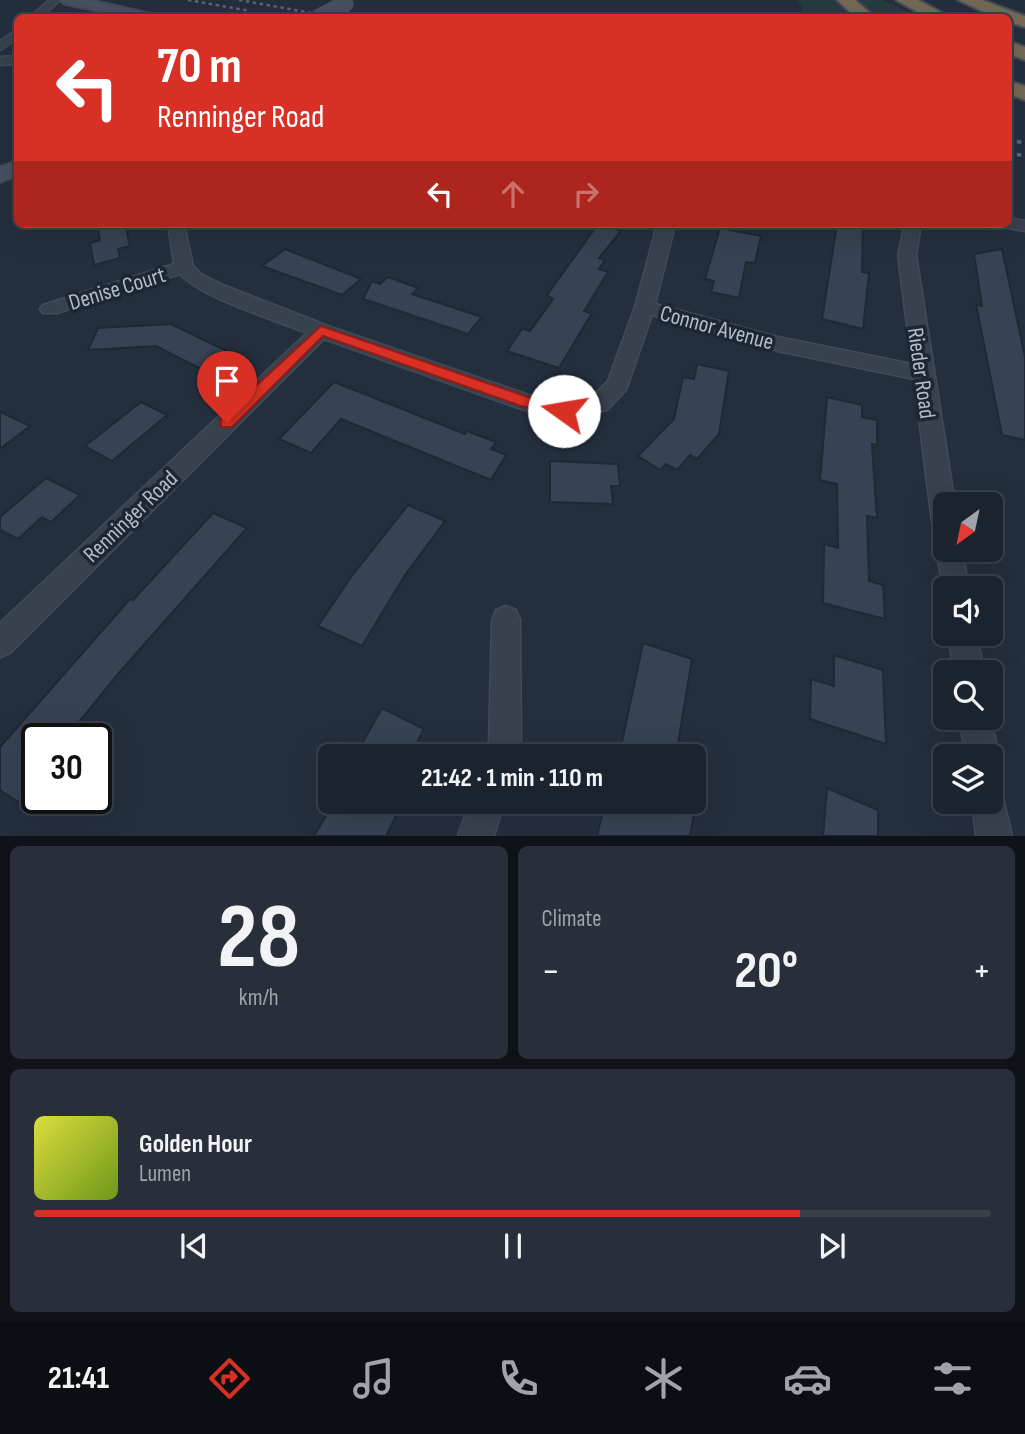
<!DOCTYPE html>
<meta charset="utf-8">
<style>
body{margin:0;font-family:"Sofia Sans Condensed",sans-serif;background:#282f3a;color:#f1f3f6;height:100vh;display:flex;flex-direction:column;font-size:26px;white-space:nowrap}
*{box-sizing:border-box;margin:0}
p{font-size:23px;color:#a0a4aa}
.icon{flex:none;width:38px;height:38px;fill:none;stroke:currentColor;stroke-width:2;stroke-linecap:round;stroke-linejoin:round}
.map{position:relative;height:836px;overflow:hidden}
.drawer{display:flex;flex-direction:column;gap:10px;padding:10px;background:#0f1319;flex:1}
.drawer>*{flex:none}
.guide{position:absolute;left:14px;top:14px;width:998px;height:214px;border-radius:10px;box-shadow:0 7px 28px #0002,0 0 0 2px #39404a;background:#d93025;color:#fff;overflow:hidden}
.needle{width:46px;rotate:213deg}
.tools{position:absolute;left:933px;top:492px;display:grid;gap:14px}
.tools a{display:grid;place-items:center;width:70px;height:70px;border-radius:10px;background:#1b232e;box-shadow:0 7px 28px #0002,0 0 0 2px #39404a;font-size:35px}
.speed{position:absolute;left:21px;top:723px;display:flex;gap:14px;font-size:35px;font-weight:700;text-align:center}
.speed>*{display:grid;place-content:center;width:91px;height:91px;border-radius:50%;background:#1b232e;box-shadow:0 7px 28px #0002,0 0 0 2px #39404a;line-height:1}
.speed .limit{border:4px solid #111;border-radius:10px;background:#fff;color:#111}
.pin{position:absolute;display:grid;place-items:center;width:60px;height:60px;color:#fff;margin:-72px -30px;border-radius:50% 50% 50% 0;rotate:-45deg;box-shadow:0 0 7px #0007}
.pin .icon{rotate:45deg}
.me{position:absolute;width:77px;margin:-38px;rotate:283deg;stroke-linejoin:round;filter:drop-shadow(0 0 5px #0008)}
.turn{display:flex;align-items:center;gap:24px;height:147px;padding:0 28px;font-size:32px}
.turn .icon{width:91px;height:91px;stroke-width:2.5}
.turn b{display:block;font-size:49px;line-height:60px}
.lanes{display:flex;align-items:center;height:66px;padding:0 28px;background:#0003;justify-content:center;gap:35px;direction:ltr}
.lanes .off{opacity:.35}
.big{font-size:52px;font-weight:700;line-height:1.1}
.drawer .tile{flex:1;display:flex;flex-direction:column;justify-content:center;gap:10px;min-width:0;padding:0 24px;border-radius:10px;background:#282f3a}
.drawer .dial{align-items:center;gap:0}
.dial b{font-size:91px;line-height:1}
.song{display:flex;align-items:center;gap:21px}
.cover{width:84px;height:84px;border-radius:10px;background:linear-gradient(135deg,hsl(60 70% 55%),hsl(80 70% 35%))}
.played{height:7px;border-radius:4px;background:linear-gradient(90deg,#d93025 80%,#39404a 80%)}
.keys{display:flex;justify-content:space-around;direction:ltr}
.heat{display:flex;justify-content:space-between;align-items:center;font-size:38px;direction:ltr}
.drawer .tiles{flex:1;display:grid;gap:10px;grid-template-columns:1fr 1fr}
.tile:last-child{grid-column:span 2}
.trip{position:absolute;left:318px;top:744px;width:388px;height:70px;border-radius:10px;background:#1b232e;box-shadow:0 7px 28px #0002,0 0 0 2px #39404a;font-weight:700;line-height:70px;text-align:center}
.dock{display:flex;height:112px;justify-content:space-around;align-items:center;background:#0b0e12;color:#a0a4aa}
.dock .icon{width:49px;height:49px}
.dock .on{color:#d93025}
.dock b{font-size:32px;color:#f1f3f6}
.map>svg:first-child{display:block}
.green{fill:#263c3f}
.building{fill:#364354;stroke:#1f2835;stroke-width:2}
.lines{fill:none;stroke-linecap:round;stroke-linejoin:round}
.street-casing{stroke:#414a57;stroke-width:3}
.secondary-casing{stroke:#414a57;stroke-width:4}
.highway-casing{stroke:#434c59;stroke-width:4}
.street{fill:#38414e;fill-rule:evenodd}
.secondary{fill:#465061;fill-rule:evenodd}
.highway{fill:#746855;fill-rule:evenodd}
.rail-far1{stroke:#5a6575;stroke-width:2.5;stroke-dasharray:3.5 3.5;stroke-linecap:butt}
.rail{stroke:#5a6575;stroke-width:3.5;stroke-dasharray:4.5 4.5;stroke-linecap:butt}
.secondary-bridge-casing{stroke:#414a57;stroke-width:18;stroke-linecap:butt}
.secondary-bridge{stroke:#465061;stroke-width:17}
.route{fill:#d93025;stroke:#8d1f18;stroke-width:2}
.labels{text-anchor:middle;stroke-width:7;stroke-linejoin:round;paint-order:stroke}
.street-label{font-size:23px;fill:#b4bcc9;stroke:#1d2633}
</style>
<div class="map">
<svg width="1025" height="836" viewBox="0 0 1025 836">
<rect width="100%" height="100%" fill="#242f3e"/>
<g class="green">
<path d="M 797,0 L 835,0 L 857,17 L 800,17 L 803,7 Z"/>
<path d="M 852,0 L 882,0 L 919,17 L 874,17 Z"/>
</g>
<g class="building">
<path d="M 97,224 L 125,224 L 130,246 L 118,249 L 120,258 L 94,265 L 90,243 L 100,240 Z"/>
<path d="M 598,224 L 621,231 L 599,258 L 605,260 L 599,269 L 608,272 L 584,311 L 592,313 L 559,368 L 507,351 L 522,329 L 530,331 L 553,299 L 547,295 Z"/>
<path d="M 837,224 L 863,224 L 862,272 L 869,273 L 863,329 L 822,319 Z"/>
<path d="M 720,228 L 761,236 L 755,263 L 746,262 L 739,298 L 711,292 L 714,281 L 705,279 Z"/>
<path d="M 285,249 L 361,279 L 342,295 L 262,266 Z"/>
<path d="M 1002,249 L 1025,357 L 1025,440 L 1002,435 L 976,304 L 982,306 L 974,254 Z"/>
<path d="M 388,277 L 418,288 L 412,294 L 482,317 L 468,334 L 363,299 L 372,281 L 380,284 Z"/>
<path d="M 171,324 L 235,355 L 211,374 L 156,346 L 88,350 L 98,328 Z"/>
<path d="M 697,364 L 729,371 L 719,434 L 697,459 L 690,455 L 677,470 L 666,464 L 660,470 L 638,456 L 674,419 L 683,377 L 694,379 Z"/>
<path d="M 334,382 L 465,434 L 467,431 L 496,442 L 491,449 L 506,455 L 491,480 L 341,419 L 311,453 L 279,439 Z"/>
<path d="M 827,397 L 862,405 L 862,417 L 877,420 L 877,445 L 872,444 L 877,518 L 867,516 L 869,581 L 883,585 L 885,619 L 823,603 L 824,544 L 838,548 L 837,484 L 820,480 Z"/>
<path d="M 141,402 L 167,415 L 112,461 L 85,446 Z"/>
<path d="M 0,412 L 30,426 L 0,449 Z"/>
<path d="M 550,461 L 618,464 L 620,486 L 611,486 L 613,504 L 550,502 Z"/>
<path d="M 46,478 L 80,495 L 51,522 L 42,517 L 18,539 L 0,530 L 0,517 Z"/>
<path d="M 408,505 L 445,521 L 405,575 L 362,646 L 318,626 L 351,577 Z"/>
<path d="M 213,513 L 247,528 L 118,674 L 79,722 L 84,725 L 72,738 L 37,738 L 37,780 L 18,802 L 0,790 L 0,747 L 130,599 L 133,600 Z"/>
<path d="M 643,643 L 692,659 L 676,756 L 619,756 Z"/>
<path d="M 834,655 L 883,670 L 886,744 L 810,719 L 811,679 L 834,686 Z"/>
<path d="M 382,708 L 424,729 L 410,756 L 355,756 Z"/>
<path d="M 827,788 L 878,810 L 878,836 L 823,836 Z"/>
<path d="M 334,802 L 403,802 L 386,836 L 314,836 Z"/>
<path d="M 605,802 L 696,802 L 690,836 L 597,836 Z"/>
</g>
<g class="lines">
<defs>
<g id="street">
<path d="M 49,0 L 60,0 L 41,18 L 29,18 Z"/>
<path d="M 18,29 L 18,38 L 0,50 L 0,41 Z"/>
<path d="M 18,56 L 18,64 L 0,65 L 0,57 Z"/>
<path d="M 1008,218 L 1025,221 L 1025,231 L 1002,227 L 1000,224 L 1008,224 Z"/>
<path d="M 168,224 L 184,224 L 193,266 L 201,274 L 223,285 L 328,326 L 529,395 L 564,403 L 592,397 L 608,381 L 635,307 L 655,233 L 653,224 L 669,224 L 673,233 L 655,304 L 778,337 L 912,364 L 898,255 L 905,224 L 921,224 L 916,255 L 955,504 L 945,504 L 945,533 L 936,530 L 932,522 L 914,379 L 778,351 L 652,315 L 626,390 L 607,410 L 564,419 L 518,408 L 324,339 L 10,653 L 0,657 L 0,623 L 307,333 C 275,320 202,298 180,274 L 57,313 L 43,313 L 40,309 L 43,305 L 174,264 Z"/>
<path d="M 945,540 L 945,550 L 962,550 L 969,588 L 945,588 L 945,597 L 936,550 L 940,542 Z"/>
<path d="M 506,606 L 516,610 L 520,620 L 521,744 L 519,756 L 485,756 L 489,744 L 492,620 L 496,610 Z"/>
<path d="M 948,634 L 977,634 L 984,672 L 954,672 Z"/>
<path d="M 990,714 L 999,756 L 990,769 L 990,756 L 965,756 L 960,718 L 990,718 Z"/>
<path d="M 990,785 L 1001,790 L 1012,836 L 976,836 L 972,802 L 990,802 Z"/>
<path d="M 470,802 L 504,802 L 494,836 L 458,836 Z"/>
</g>
<g id="secondary">
<path d="M 59,0 L 89,0 L 168,18 L 134,18 L 66,4 Z"/>
<path d="M 18,161 L 18,175 L 0,182 L 0,167 Z"/>
</g>
<g id="highway">
<path d="M 837,0 L 855,0 L 876,18 L 856,18 Z"/>
<path d="M 896,0 L 918,0 L 952,18 L 928,18 Z"/>
<path d="M 958,0 L 982,0 L 1025,16 L 1025,27 L 1008,22 L 1008,18 L 997,18 Z"/>
<path d="M 1008,41 L 1025,47 L 1025,60 L 1008,54 Z"/>
<path d="M 1008,81 L 1025,86 L 1025,100 L 1008,94 Z"/>
</g>
</defs>
<use href="#street" class="street-casing"/>
<use href="#secondary" class="secondary-casing"/>
<use href="#highway" class="highway-casing"/>
<use href="#street" class="street"/>
<use href="#secondary" class="secondary"/>
<use href="#highway" class="highway"/>
<g class="rail-far1">
<path d="M 188,0 L 250,11"/>
<path d="M 239,0 L 340,18"/>
</g>
<g class="rail">
<path d="M 1008,140 L 1025,143"/>
<path d="M 1008,153 L 1025,156"/>
</g>
<defs>
<path id="secondary-bridge" d="M 318,18 L 345,4"/>
</defs>
<use href="#secondary-bridge" class="secondary-bridge-casing"/>
<use href="#secondary-bridge" class="secondary-bridge"/>
</g>
<path class="route" d="M 321,326 L 528,397 L 570,406 L 572,411 L 564,416 L 521,406 L 323,336 L 232,427 L 221,427 L 221,418 Z"/>
<g class="labels">
<g class="street-label">
<text transform="translate(117 288) rotate(-17)" y="8">Denise Court</text>
<text transform="translate(717 327) rotate(15)" y="8">Connor Avenue</text>
<text transform="translate(922 373) rotate(82)" y="8">Rieder Road</text>
<text transform="translate(130 516) rotate(-44)" y="8">Renninger Road</text>
</g>
</g>
</svg>
<div class="tools">
<a><svg class="needle" viewBox="-14 -14 28 28"><path d="M0-13l5 13h-10z" fill="#e53935"/><path d="M0 13l5-13h-10z" fill="#a0a4aa"/></svg></a>
<a><svg class="icon" aria-label="sound" viewBox="0 0 24 24"><path d="M4 9h4l5-4v14l-5-4H4zM17 9q2 3 0 6"/></svg></a>
<a><svg class="icon" aria-label="search" viewBox="0 0 24 24"><circle cx="10" cy="10" r="6"/><path d="M15 15l6 6"/></svg></a>
<a><svg class="icon" aria-label="layers" viewBox="0 0 24 24"><path d="M12 4l9 5-9 5-9-5zM3 14l9 5 9-5"/></svg></a>
</div>
<div class="speed"><div class="limit">30</div></div>
<div class="pin" style="left:227px;top:423px;background:#d93025"><svg class="icon" aria-label="arrive" viewBox="0 0 24 24"><path d="M6 21V4h12l-3 4 3 4H6"/></svg></div>
<svg class="me" style="left:564px;top:411px" viewBox="-20 -20 40 40"><circle r="19" fill="#fff"/><path d="M0-13L10 11 0 6-10 11z" fill="#d93025"/></svg>
<div class="trip">21:42 · 1 min · 110 m</div>
<div class="guide">
<div class="turn"><svg class="icon" aria-label="left" viewBox="0 0 24 24"><path d="M17 20v-9H6M10 6l-5 5 5 5"/></svg><div><b>70 m</b>Renninger Road</div></div>
<div class="lanes"><svg class="icon" aria-label="left" viewBox="0 0 24 24"><path d="M17 20v-9H6M10 6l-5 5 5 5"/></svg><svg class="icon off" aria-label="ahead" viewBox="0 0 24 24"><path d="M12 20V5M6 11l6-6 6 6"/></svg><svg class="icon off" aria-label="right" viewBox="0 0 24 24"><path d="M7 20v-9h11M14 6l5 5-5 5"/></svg></div>
</div>
</div>
<section class="drawer">
<div class="tiles">
<div class="tile dial"><b>28</b><p>km/h</p></div>
<div class="tile"><p>Climate</p>
<div class="heat"><a>−</a><b class="big">20°</b><a>+</a></div>
</div>
<div class="tile">
<div class="song"><i class="cover"></i><div><b>Golden Hour</b><p>Lumen</p></div></div>
<div class="played"></div>
<div class="keys"><svg class="icon" aria-label="previous" viewBox="0 0 24 24"><path d="M18 5L8 12l10 7zM5 5v14"/></svg><svg class="icon" aria-label="pause" viewBox="0 0 24 24"><path d="M8 5v14M16 5v14"/></svg><svg class="icon" aria-label="next" viewBox="0 0 24 24"><path d="M6 5l10 7-10 7zM19 5v14"/></svg></div>
</div>
</div>
</section>
<nav class="dock">
<b>21:41</b>
<svg class="icon on" aria-label="directions" viewBox="0 0 24 24"><path d="M12 3l9 9-9 9-9-9zM9 14v-3h6M13 9l2 2-2 2"/></svg>
<svg class="icon" aria-label="music" viewBox="0 0 24 24"><path d="M9 18V5l10-2v13"/><circle cx="6" cy="18" r="3"/><circle cx="16" cy="16" r="3"/></svg>
<svg class="icon" aria-label="phone" viewBox="0 0 24 24"><path d="M5 4h4l2 5-3 2q2 4 5 5l2-3 5 2v4C11 20 4 13 5 4z"/></svg>
<svg class="icon" aria-label="climate" viewBox="0 0 24 24"><path d="M12 3v18M4 7l16 10M4 17L20 7"/></svg>
<svg class="icon" aria-label="car" viewBox="0 0 24 24"><path d="M5 17H2v-5l4-1 3-4h7l3 4 3 1v5h-3M9 17h6M6 11h13"/><circle cx="7" cy="17" r="2"/><circle cx="17" cy="17" r="2"/></svg>
<svg class="icon" aria-label="filters" viewBox="0 0 24 24"><path d="M4 7h16M4 17h16"/><circle cx="9" cy="7" r="2"/><circle cx="15" cy="17" r="2"/></svg>
</nav>
